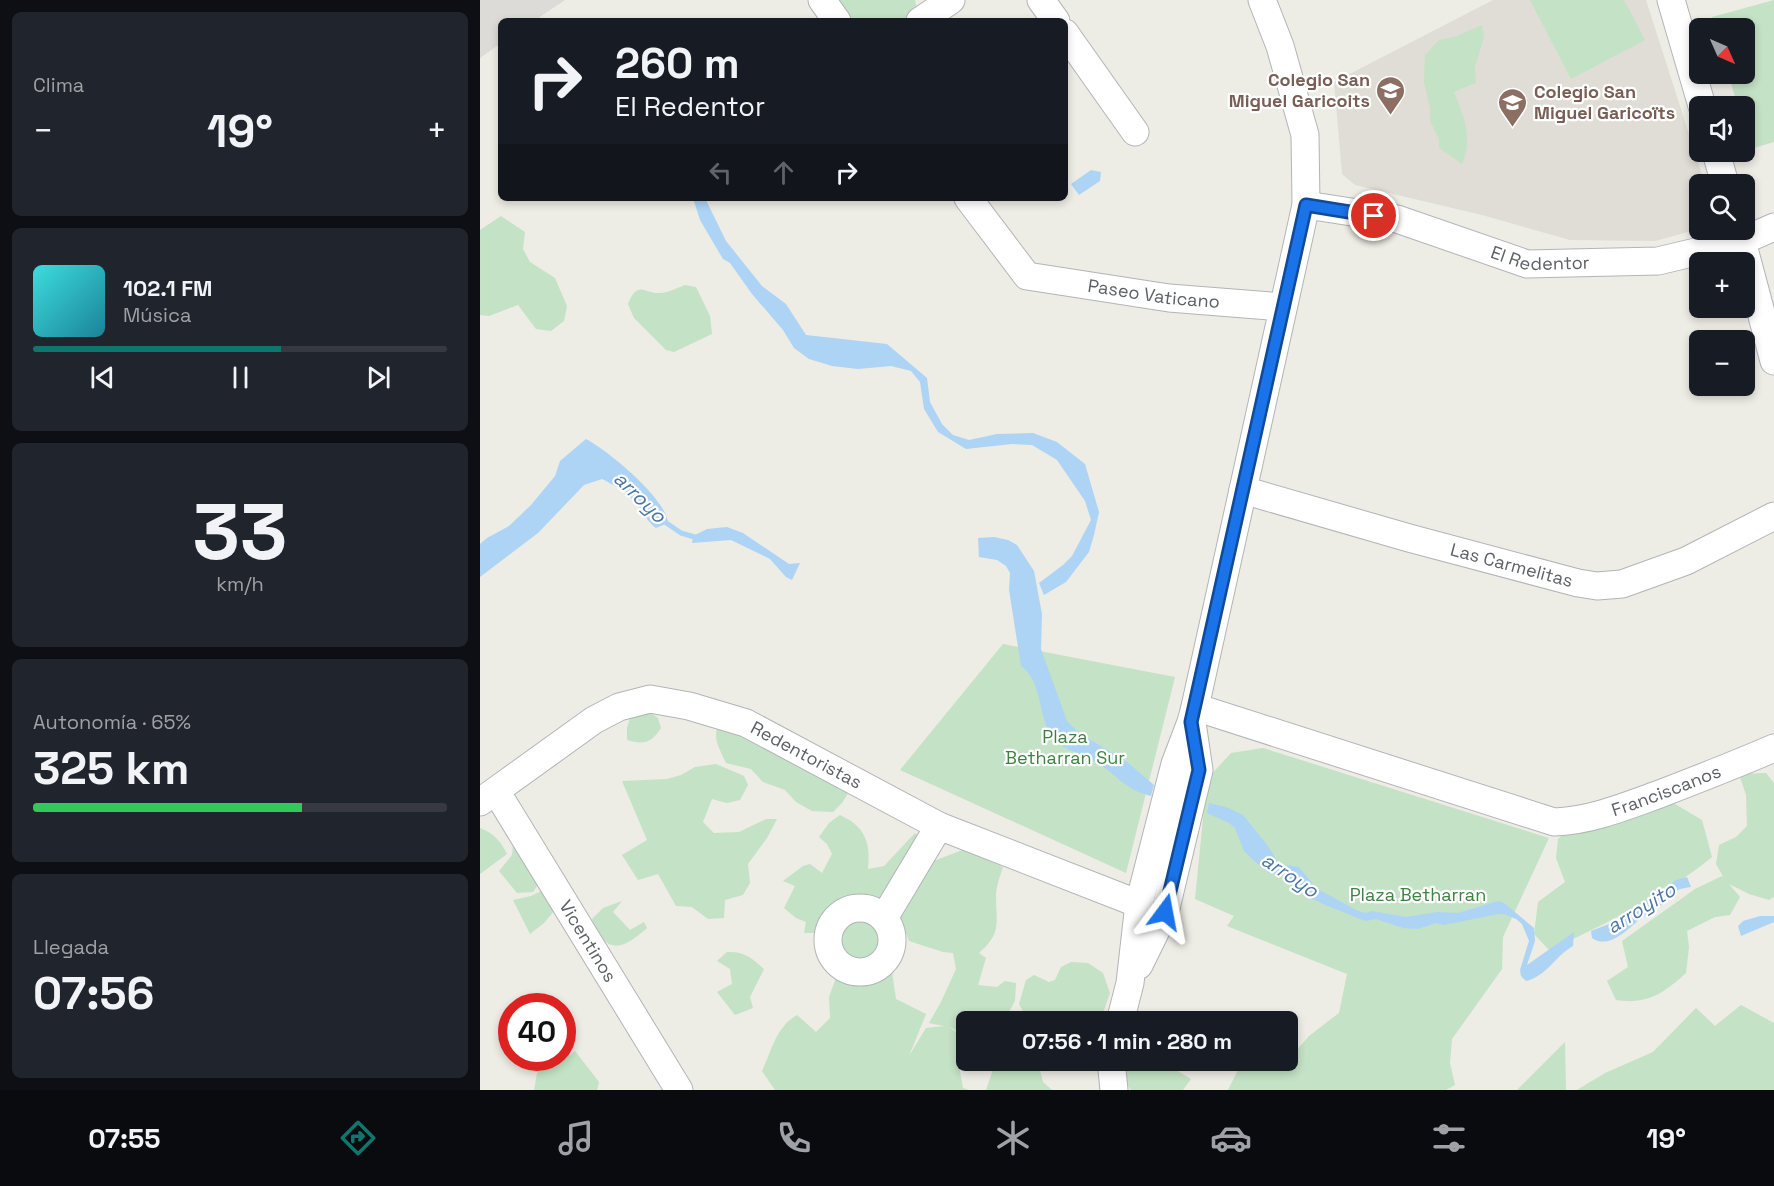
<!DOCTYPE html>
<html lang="es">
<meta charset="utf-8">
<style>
body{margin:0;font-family:"Space Grotesk",sans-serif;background:#20242c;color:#f1f3f6;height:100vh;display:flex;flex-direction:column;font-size:22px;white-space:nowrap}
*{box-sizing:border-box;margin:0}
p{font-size:20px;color:#9ea1a6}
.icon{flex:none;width:33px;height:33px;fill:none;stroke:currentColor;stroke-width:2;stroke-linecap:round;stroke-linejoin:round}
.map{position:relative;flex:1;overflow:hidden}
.drawer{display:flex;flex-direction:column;gap:12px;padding:12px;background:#0d0f14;width:480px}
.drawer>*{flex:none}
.guide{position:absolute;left:18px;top:18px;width:570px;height:183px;border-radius:9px;box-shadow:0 3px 9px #0003;background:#171b24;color:#f1f3f6;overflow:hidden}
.needle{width:39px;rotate:135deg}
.fabs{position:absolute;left:1209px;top:18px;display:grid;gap:12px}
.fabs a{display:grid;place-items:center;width:66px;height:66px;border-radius:9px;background:#171b24;box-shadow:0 3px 9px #0003;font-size:30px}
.speed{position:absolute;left:18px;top:993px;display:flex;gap:12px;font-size:30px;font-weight:700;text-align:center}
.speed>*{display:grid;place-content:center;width:78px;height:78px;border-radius:50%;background:#171b24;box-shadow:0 3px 9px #0003;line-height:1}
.speed .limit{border:9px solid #d22;background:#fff;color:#111}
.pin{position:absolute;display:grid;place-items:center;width:51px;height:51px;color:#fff;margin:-26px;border:3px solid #fff;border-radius:50%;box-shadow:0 2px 6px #0007}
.me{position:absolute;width:66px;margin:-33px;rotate:13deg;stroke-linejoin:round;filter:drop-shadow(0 0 4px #0008)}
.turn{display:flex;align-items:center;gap:21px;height:126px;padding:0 18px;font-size:27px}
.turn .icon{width:78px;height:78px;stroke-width:2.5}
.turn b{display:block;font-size:42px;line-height:51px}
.lanes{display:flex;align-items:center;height:57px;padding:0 18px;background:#0003;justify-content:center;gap:30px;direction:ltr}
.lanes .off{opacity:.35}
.big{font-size:45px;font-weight:700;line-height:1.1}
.drawer .card{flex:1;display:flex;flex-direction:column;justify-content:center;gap:9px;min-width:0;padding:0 21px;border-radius:9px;background:#20242c}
.drawer .dial{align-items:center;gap:0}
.dial b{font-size:78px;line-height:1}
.song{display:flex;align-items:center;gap:18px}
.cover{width:72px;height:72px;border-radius:9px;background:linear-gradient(135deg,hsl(180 70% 55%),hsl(190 70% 35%))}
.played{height:6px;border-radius:3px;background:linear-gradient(90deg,#0f766e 60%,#363941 60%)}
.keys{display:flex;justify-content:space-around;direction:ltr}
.heat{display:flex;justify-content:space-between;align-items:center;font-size:33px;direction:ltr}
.charge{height:9px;border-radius:4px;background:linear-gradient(90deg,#34c759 65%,#363941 0)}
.trip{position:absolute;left:476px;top:1011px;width:342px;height:60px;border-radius:9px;background:#171b24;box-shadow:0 3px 9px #0003;font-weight:700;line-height:60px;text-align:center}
.menu{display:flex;height:96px;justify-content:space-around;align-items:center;background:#090b0e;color:#9ea1a6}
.menu .icon{width:42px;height:42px}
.menu .current{color:#0f766e}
.menu b{font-size:27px;color:#f1f3f6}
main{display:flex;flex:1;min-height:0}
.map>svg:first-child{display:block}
.industrial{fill:#dcdbd7}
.education{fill:#e0ddd6}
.green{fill:#c4e2c5}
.water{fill:#add4f5}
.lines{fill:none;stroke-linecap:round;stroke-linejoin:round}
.stream{stroke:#add4f5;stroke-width:5}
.minor-casing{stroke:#b2b5b8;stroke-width:29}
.minor{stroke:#fff;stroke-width:27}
.route-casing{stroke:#114b97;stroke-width:15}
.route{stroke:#1a73e8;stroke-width:10}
.labels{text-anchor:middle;stroke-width:4.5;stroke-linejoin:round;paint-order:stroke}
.education-label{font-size:18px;font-weight:bold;fill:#785e54;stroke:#fff;text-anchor:end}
.street-label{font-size:18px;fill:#5d6064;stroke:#fff}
.park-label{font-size:18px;fill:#3f8043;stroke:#fff}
.water-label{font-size:20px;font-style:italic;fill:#4c76a6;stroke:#fff}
</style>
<main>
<section class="drawer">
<div class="card"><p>Clima</p>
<div class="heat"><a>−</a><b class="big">19°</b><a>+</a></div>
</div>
<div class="card">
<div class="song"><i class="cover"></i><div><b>102.1 FM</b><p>Música</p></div></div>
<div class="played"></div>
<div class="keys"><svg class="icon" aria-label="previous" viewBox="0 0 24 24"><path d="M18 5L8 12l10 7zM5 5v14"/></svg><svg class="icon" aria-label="pause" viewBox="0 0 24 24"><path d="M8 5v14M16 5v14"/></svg><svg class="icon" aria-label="next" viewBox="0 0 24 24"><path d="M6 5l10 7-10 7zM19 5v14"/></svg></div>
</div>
<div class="card dial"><b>33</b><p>km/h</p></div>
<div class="card"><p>Autonomía · 65%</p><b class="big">325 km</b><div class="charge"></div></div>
<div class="card"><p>Llegada</p><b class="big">07:56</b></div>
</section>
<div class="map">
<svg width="1294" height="1090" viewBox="0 0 1294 1090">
<rect width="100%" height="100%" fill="#edece5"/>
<path class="industrial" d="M 0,0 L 85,0 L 54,21 L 21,21 L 21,43 L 0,58 Z"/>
<path class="education" d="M 1013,0 L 1166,0 L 1225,184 L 1220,184 L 1219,229 L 1175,241 L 1090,240 L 1002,215 L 875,185 L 862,174 L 854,82 Z"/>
<g class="green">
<path d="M 353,0 L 435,0 L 437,10 L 435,8 L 435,14 L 428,21 L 368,21 Z"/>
<path d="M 1050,0 L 1144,0 L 1165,40 L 1091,79 Z"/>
<path d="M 1294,0 L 1294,142 L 1270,149 L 1265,129 L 1264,106 L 1258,106 L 1248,74 L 1264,74 L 1264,28 L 1235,28 L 1232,17 Z"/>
<path d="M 1002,25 L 1004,37 L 995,67 L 996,83 L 974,92 C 984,115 993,140 982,164 L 959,148 L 959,139 L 950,121 L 950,108 L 944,82 L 945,55 L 959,40 L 974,37 Z"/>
<path d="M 21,216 L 45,232 L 43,249 L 50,262 L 75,278 L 87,306 L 84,321 L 71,331 L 56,329 L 38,305 L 9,316 L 0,315 L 0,230 Z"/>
<path d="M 205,285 L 216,287 L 230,316 L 232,334 L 194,352 L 186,350 L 154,318 L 148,304 C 158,279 164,294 180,293 C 188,293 197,288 205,285 Z"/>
<path d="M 523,644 L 695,677 L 646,873 L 420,770 Z"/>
<path d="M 165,709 L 178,718 L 181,728 C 172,743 163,745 147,740 L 147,728 L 152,711 Z"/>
<path d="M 242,716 L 373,785 L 362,803 L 353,812 L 332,811 L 316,802 L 305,790 L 283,782 L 271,769 L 246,763 C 237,743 231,737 242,716 Z"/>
<path d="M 783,748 L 1069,838 L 1023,937 L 1022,969 L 972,1039 L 970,1063 L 975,1085 L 966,1090 L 748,1090 L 758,1070 L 801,1068 L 829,1036 L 859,1013 L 867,974 L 747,926 L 754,916 L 715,899 L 727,779 L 751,753 Z"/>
<path d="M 236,764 L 264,776 L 268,785 L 260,800 L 247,803 L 232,799 L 223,822 L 234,833 L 259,832 L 286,819 L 297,819 L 287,838 L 268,864 L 270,883 L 263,895 L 245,900 L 244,918 L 228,919 L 212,907 L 196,906 L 178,874 L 158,880 L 142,855 L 167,840 L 142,781 L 187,779 L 201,775 L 215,767 Z"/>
<path d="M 1286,773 L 1294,783 L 1294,897 L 1289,900 L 1269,894 L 1249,884 L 1260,897 L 1250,915 L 1235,917 L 1207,931 L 1209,947 L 1206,973 C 1184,993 1167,1005 1136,1000 L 1127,981 L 1148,967 L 1142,941 L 1215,889 L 1242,876 L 1244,878 L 1236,864 L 1239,845 L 1256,837 L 1267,826 L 1266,795 L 1259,774 Z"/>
<path d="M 1185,798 L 1222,820 L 1232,857 C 1187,894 1122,926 1069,950 L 1054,934 L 1058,902 L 1085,882 L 1076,858 L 1078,839 L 1094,824 Z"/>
<path d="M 360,815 C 385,826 391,843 388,869 L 404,866 L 435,833 L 453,851 L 411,907 L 374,901 L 358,904 L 341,933 L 324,933 L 326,922 L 316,918 L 304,908 L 315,886 L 303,881 L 323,866 L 330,864 L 342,873 L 352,854 L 347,844 L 339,837 L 349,823 Z"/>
<path d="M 0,828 C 14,833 21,842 27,854 L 0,874 Z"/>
<path d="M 34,835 L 66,873 L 53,892 L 37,893 L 19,871 L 32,855 Z"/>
<path d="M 485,849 L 523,867 C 520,876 516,887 516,896 C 516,923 522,933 499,953 L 506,958 L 498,985 L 517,987 L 525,981 L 536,983 L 535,1001 L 524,1021 L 486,1022 L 486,1034 L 469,1027 L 486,1039 L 486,1049 L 480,1071 L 483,1088 L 489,1090 L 295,1090 L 282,1071 C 292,1050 296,1027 317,1015 L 336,1032 L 350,1018 L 349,997 L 358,972 L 383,979 L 412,972 L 416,999 L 446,1014 L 429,1056 L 446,1028 L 464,1026 L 449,1023 L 461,1002 L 476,969 L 473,953 L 463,952 L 429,941 L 417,909 L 446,864 Z"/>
<path d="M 63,890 L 74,911 L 64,923 L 50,934 L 33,900 L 51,896 Z"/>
<path d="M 142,901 L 133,912 L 150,930 L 164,922 L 167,928 C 141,951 126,955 112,919 L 123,908 Z"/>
<circle cx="381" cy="940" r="20"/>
<path d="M 247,952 C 264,951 272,958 284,969 L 270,997 L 273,1008 L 255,1015 L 237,992 L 252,984 L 250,969 L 237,961 Z"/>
<path d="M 591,962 L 608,963 L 623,973 L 630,993 L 621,1019 L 618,1022 L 552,1022 L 547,1019 L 539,1004 L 546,980 L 554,975 L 569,982 L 575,980 L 581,967 Z"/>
<path d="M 1261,1005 L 1294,1023 L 1294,1090 L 1097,1090 L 1125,1073 L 1173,1052 L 1216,1008 L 1235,1026 Z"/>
<path d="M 1085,1042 L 1086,1090 L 1037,1090 Z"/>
<path d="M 95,1051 L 119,1082 L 117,1090 L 54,1090 L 57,1073 L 71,1060 L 90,1055 Z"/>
<path d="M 516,1061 L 546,1061 L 559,1066 L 563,1082 L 572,1090 L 506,1090 Z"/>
<path d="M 647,1061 L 681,1061 L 711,1079 L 703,1090 L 651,1090 L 646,1083 Z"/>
</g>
<g class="water">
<path d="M 611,170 L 621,172 L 620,181 L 599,195 L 591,184 Z"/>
<path d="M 213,198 L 225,198 L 246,241 L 282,286 L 306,304 L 326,335 L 407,344 L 447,378 L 450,402 L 462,424 L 473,435 L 489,440 L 517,434 L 553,433 L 577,442 L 605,464 L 619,512 L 614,535 L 609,552 L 586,582 L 564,595 L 559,583 L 583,565 L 592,556 L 611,520 L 605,501 L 577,460 L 552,445 L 532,444 L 486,449 L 458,432 L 444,409 L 440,382 L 431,371 L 411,366 L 378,369 L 352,366 L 329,359 L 314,348 L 303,330 L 272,294 L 250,263 L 243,259 L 220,220 Z"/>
<path d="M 106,439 C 127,450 186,498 188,523 L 176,528 C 167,521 164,514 158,505 C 149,493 134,485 122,479 L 104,485 L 58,533 L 0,577 L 0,544 L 7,538 L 29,526 L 51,505 L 75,476 L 80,461 Z"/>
<path d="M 247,527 L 263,533 L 309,564 L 320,563 L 312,580 L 306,577 L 290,559 L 251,540 L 212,543 L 213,536 L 227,529 Z"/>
<path d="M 514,537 L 528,540 L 537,545 L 554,571 L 562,614 L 561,649 L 587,721 L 598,732 L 647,762 L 674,785 L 671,796 C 643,789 639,776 616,762 C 600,751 581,752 570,734 C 558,712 562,681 541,666 L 529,590 L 530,573 L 526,566 L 517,560 L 499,557 L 498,538 Z"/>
<path d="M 729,803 L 746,807 L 763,815 L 788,846 L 799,864 L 819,867 L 836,888 L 878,911 L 886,913 L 892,911 L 926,917 L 957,912 L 978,913 L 1018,901 L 1024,903 L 1054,928 L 1055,941 L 1047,965 L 1094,932 L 1093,946 C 1075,956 1067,976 1046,981 L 1041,976 L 1040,970 L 1049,941 L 1042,924 L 1036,919 L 1024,914 L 1018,914 L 964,925 L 956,923 L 938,929 L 923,928 L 896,919 L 885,921 L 843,904 L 831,898 L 801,875 L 789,873 L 772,859 L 764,851 L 755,828 L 749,823 L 727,813 Z"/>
<path d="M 1207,877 L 1211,887 C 1206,888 1202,888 1198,890 C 1191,895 1187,902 1180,906 C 1174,911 1167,914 1160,919 C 1148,929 1129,950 1112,938 L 1111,931 L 1142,919 L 1151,910 L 1163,901 L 1175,898 L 1196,880 Z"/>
<path d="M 1280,916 L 1294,916 L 1294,922 L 1261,936 L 1258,926 L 1263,921 Z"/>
</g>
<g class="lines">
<path class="stream" d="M 182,520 L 201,533 L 218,538"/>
<defs>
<g id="minor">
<path d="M 342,0 L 357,21"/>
<path d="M 561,0 L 576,21"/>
<path d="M 1191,0 L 1222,106"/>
<path d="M 440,21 L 471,0"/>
<path d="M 585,33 L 655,132"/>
<path d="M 1236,152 L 1245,184"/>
<path id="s1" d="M 488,198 L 547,276 L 689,298 L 803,307"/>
<path id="s2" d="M 826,205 L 917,219 L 1047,264 L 1178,261 L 1262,241 L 1294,227"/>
<path d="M 1259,230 L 1294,361"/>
<path id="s3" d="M 763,490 L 929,538 L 1098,583 L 1117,586 L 1142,584 L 1206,561 L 1294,516"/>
<path id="s4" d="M 715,707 L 1074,822 C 1109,821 1144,807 1177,795 C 1216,780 1255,765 1294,748"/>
<path id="s5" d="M 16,791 L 199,1090"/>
<path id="s6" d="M 0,802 L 114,720 L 139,707 L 170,699 L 209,706 L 266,723 L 459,826 L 659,904"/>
<circle cx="380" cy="940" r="32"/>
<path d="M 404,918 L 459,826"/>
<path d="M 659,965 L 685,912 L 719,770 L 712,723"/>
<path d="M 640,1022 L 650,983 L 659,904 L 695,764 L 711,722 L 715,707 L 826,205 L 825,135 L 800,46 L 782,0"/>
<path d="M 631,1060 L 634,1090"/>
</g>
</defs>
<use href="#minor" class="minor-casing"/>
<use href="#minor" class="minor"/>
</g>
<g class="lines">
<defs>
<path id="route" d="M 685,912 L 719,770 L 711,722 L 826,205 L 894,216"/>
</defs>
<use href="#route" class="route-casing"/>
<use href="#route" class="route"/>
</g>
<defs>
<symbol id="school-pin" viewBox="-11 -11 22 30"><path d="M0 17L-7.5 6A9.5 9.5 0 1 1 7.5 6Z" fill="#8d6e63" stroke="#fff"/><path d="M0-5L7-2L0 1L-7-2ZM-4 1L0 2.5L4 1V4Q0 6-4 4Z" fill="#fff"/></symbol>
</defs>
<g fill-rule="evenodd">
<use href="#school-pin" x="894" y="74" width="33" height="45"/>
<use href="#school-pin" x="1016" y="86" width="33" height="45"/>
</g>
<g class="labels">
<g class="education-label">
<text x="890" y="86">Colegio San<tspan x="890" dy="21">Miguel Garicoits</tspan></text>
<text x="1054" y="98" text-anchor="start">Colegio San<tspan x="1054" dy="21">Miguel Garicoïts</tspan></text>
</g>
<g class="street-label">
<text dy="6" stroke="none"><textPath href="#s2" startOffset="242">El Redentor</textPath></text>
<text dy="6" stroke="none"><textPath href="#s1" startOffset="226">Paseo Vaticano</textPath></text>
<text dy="6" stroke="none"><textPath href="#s3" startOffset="279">Las Carmelitas</textPath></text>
<text dy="6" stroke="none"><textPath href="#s6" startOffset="368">Redentoristas</textPath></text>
<text dy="6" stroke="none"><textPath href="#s4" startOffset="494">Franciscanos</textPath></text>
<text dy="6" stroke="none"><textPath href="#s5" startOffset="176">Vicentinos</textPath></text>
</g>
<g class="park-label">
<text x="585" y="743">Plaza<tspan x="585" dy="21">Betharran Sur</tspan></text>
<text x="938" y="901">Plaza Betharran</text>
</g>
<g class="water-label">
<text transform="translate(160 497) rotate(44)" y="7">arroyo</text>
<text transform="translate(810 875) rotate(34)" y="7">arroyo</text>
<text transform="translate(1161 908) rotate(-32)" y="7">arroyito</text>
</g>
</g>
</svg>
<div class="fabs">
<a><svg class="needle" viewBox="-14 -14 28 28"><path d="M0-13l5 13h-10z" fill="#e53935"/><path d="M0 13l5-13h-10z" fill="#9ea1a6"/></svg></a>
<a><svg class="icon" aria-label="sound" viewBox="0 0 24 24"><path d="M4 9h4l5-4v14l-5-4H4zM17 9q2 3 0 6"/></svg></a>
<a><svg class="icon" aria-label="search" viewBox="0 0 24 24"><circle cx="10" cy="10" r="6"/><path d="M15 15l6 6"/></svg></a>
<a>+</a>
<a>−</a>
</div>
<div class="speed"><div class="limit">40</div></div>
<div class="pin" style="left:894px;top:216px;background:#d93025"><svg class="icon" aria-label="arrive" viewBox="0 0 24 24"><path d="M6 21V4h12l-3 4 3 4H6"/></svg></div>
<svg class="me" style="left:685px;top:912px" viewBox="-20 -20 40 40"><path d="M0-17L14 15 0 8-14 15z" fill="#1a73e8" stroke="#fff" stroke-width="4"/></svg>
<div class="trip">07:56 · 1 min · 280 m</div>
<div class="guide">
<div class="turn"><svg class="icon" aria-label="right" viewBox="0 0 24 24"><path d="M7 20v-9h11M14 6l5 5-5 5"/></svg><div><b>260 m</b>El Redentor</div></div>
<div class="lanes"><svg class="icon off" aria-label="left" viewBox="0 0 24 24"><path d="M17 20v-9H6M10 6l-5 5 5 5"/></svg><svg class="icon off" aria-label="ahead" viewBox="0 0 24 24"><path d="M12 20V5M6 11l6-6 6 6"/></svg><svg class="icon" aria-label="right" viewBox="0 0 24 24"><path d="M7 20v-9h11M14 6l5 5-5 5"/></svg></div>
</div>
</div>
</main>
<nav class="menu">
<b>07:55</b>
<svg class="icon current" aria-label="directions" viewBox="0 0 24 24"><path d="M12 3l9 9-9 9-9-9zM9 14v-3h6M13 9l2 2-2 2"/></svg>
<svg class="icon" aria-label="music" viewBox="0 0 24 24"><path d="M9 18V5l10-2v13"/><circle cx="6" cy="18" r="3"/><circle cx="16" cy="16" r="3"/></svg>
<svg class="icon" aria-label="phone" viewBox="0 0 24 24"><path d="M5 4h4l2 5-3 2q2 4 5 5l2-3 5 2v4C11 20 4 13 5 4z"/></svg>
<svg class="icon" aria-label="climate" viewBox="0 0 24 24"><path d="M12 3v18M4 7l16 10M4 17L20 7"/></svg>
<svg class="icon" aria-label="car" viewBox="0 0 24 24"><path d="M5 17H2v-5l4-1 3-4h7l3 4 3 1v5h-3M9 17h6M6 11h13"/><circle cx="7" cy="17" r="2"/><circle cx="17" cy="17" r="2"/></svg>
<svg class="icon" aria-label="filters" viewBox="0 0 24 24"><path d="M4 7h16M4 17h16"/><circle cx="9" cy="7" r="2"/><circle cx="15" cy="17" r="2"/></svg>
<b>19°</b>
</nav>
